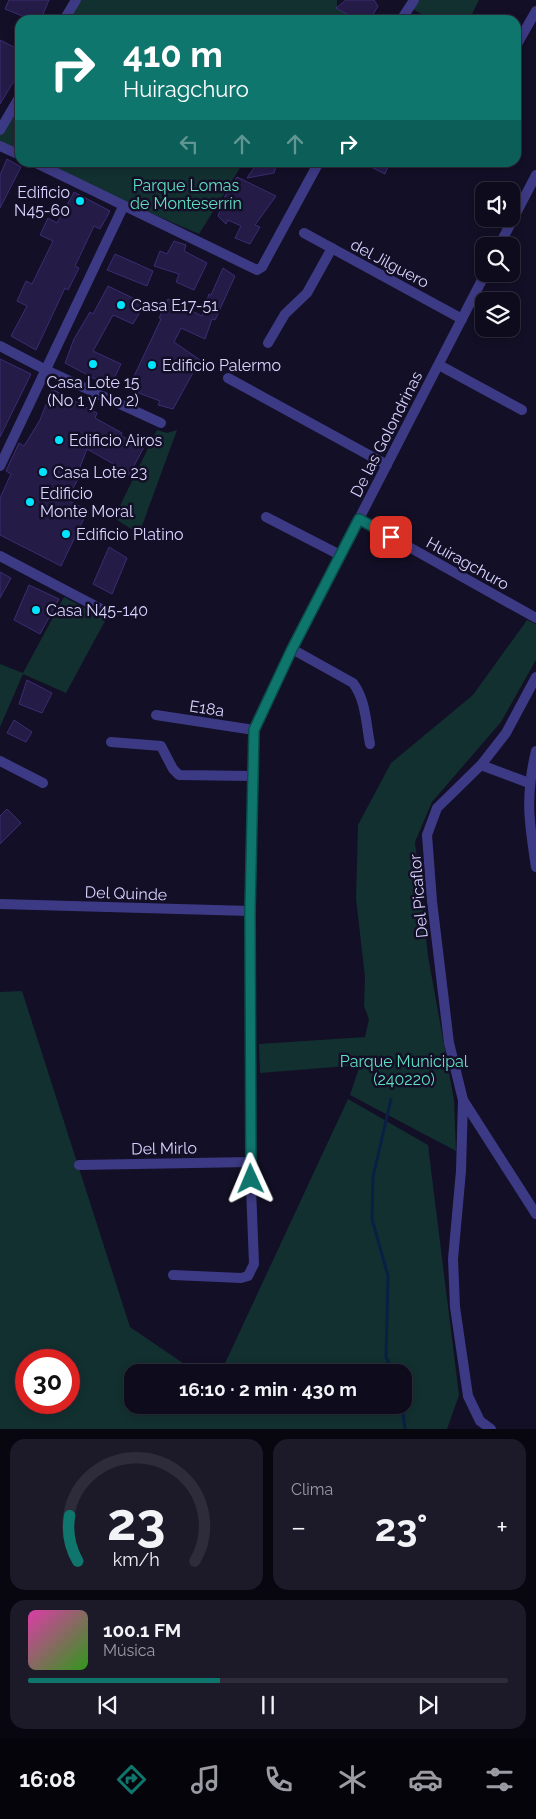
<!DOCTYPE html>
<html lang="es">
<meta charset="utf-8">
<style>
body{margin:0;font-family:Raleway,sans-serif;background:#1c1929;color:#f1f3f6;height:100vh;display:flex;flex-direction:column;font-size:19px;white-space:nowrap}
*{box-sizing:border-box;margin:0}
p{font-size:16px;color:#9b9ba3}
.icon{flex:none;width:28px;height:28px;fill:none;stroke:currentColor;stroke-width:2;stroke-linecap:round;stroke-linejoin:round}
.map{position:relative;height:1429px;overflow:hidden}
.drawer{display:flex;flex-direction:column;gap:10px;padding:10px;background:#08060f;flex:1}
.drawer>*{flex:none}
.guide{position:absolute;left:15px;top:15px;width:506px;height:152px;border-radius:15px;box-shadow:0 2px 8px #0003,0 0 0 1px #2e2b3b;background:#0f766e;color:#fff;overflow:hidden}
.buttons{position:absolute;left:475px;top:182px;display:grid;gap:10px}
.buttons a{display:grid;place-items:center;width:45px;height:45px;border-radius:10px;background:#0e0b1c;box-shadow:0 2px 8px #0003,0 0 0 1px #2e2b3b;font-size:25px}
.speed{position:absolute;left:15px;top:1349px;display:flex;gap:10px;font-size:25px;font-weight:700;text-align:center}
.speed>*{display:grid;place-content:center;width:65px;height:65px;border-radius:50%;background:#0e0b1c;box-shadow:0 2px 8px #0003,0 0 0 1px #2e2b3b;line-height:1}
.speed .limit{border:8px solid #d22;background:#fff;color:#111}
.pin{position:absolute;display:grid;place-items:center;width:42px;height:42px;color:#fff;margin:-21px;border-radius:10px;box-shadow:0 2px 8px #0006}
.me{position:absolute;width:55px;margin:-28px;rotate:359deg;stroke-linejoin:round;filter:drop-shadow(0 0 4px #0008)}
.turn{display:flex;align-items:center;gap:18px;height:105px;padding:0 25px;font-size:22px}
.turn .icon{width:65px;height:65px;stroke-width:2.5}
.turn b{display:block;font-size:35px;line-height:42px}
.lanes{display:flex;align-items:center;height:48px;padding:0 25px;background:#0003;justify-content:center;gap:25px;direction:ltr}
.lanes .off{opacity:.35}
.big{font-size:38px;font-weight:700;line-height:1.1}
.drawer .card{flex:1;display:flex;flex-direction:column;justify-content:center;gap:8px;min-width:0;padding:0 18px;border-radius:15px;background:#1c1929}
.drawer .dial{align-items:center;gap:0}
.dial svg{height:130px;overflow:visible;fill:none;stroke:#2e2b3b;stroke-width:7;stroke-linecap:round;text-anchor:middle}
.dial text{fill:#f1f3f6;stroke:none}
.song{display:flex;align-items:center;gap:15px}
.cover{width:60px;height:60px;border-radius:8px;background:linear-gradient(135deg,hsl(320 70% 55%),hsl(110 70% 35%))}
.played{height:5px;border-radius:2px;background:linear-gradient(90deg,#0f766e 40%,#2e2b3b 40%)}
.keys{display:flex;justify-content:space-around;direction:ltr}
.heat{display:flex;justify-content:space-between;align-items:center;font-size:28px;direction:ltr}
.drawer .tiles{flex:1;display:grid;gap:10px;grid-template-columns:1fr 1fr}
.card:last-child{grid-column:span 2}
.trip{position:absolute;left:124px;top:1364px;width:288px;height:50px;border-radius:15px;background:#0e0b1c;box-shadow:0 2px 8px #0003,0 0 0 1px #2e2b3b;font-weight:700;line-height:50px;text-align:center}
.dock{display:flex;height:80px;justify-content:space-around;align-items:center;background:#06040b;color:#9b9ba3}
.dock .icon{width:35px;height:35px}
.dock .current{color:#0f766e}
.dock b{font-size:22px;color:#f1f3f6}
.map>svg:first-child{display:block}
.green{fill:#12302f;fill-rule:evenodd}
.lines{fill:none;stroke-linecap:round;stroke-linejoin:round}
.stream{stroke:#0a1f44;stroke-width:3}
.building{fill:#241b47;stroke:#3b2d73}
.street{stroke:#3d3a85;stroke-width:10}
.route-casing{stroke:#0a4d48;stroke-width:12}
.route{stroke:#0f766e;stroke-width:9}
.poi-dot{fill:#00e5ff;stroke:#130f26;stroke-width:2}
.labels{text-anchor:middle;stroke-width:5;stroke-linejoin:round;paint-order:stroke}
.park-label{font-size:16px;fill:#5fe0c0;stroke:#130f26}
.poi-label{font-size:16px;fill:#d9d4ff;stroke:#130f26;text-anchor:start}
.street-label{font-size:16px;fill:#d9d4ff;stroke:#130f26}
</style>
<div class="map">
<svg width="536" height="1429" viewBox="0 0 536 1429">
<rect width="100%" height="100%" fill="#130f26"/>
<g class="green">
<path d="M 80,0 L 337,0 L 337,8 L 356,20 L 68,20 Z"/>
<path d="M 414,0 L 479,0 L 469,20 L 432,20 L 409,7 Z"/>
<path d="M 20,101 L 20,155 L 0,145 L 0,131 Z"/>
<path d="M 35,163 L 243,163 L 199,234 Z"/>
<path d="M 157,430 L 167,433 L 177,430 L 139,534 L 114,518 Z"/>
<path d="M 64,597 L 106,619 L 66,693 L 23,674 L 0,727 L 0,664 L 23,673 Z"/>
<path d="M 527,620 L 536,624 L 536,660 L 501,722 L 432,802 L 415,842 L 428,956 L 454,1100 L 456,1151 L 350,1095 L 360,1065 L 260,1073 L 259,1044 L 365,1037 L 369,1019 L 364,1006 L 365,977 L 356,899 L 358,825 L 391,763 L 473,695 Z"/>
<path d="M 22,991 L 130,1327 L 196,1372 L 132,1372 L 132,1405 L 402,1405 L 402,1372 L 221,1372 L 348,1099 L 428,1145 L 459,1395 L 447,1429 L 0,1429 L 0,992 ZM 26,1360 L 69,1360 L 69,1402 L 26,1402 Z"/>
</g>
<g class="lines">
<g class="stream">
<path d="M 391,1099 L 373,1177 L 372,1219 L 388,1276 L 386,1357 L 393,1372"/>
<path d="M 402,1405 L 405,1429"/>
</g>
</g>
<g class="building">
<path d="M 9,0 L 49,0 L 43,14 L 54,20 L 25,20 L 25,17 L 5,9 Z"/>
<path d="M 346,0 L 374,0 L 378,6 L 370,20 L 358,20 L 336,8 Z"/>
<path d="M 0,40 L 20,50 L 20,71 L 0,104 Z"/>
<path d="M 7,159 L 21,167 L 0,208 L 0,175 Z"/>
<path d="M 258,162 L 277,162 L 274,173 L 247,178 Z"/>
<path d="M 361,162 L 390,162 L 385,174 Z"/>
<path d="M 237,177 L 276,196 L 255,225 L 260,227 L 250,244 L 235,238 L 241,226 L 228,220 L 226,224 L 218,216 L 225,196 Z"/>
<path d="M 74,192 L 110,211 L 100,229 L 94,226 L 75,266 L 79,268 L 68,290 L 65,288 L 36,350 L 11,336 L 27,306 L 17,301 L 26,281 L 32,284 L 53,241 L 40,235 L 48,218 L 57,223 Z"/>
<path d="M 174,241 L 186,245 L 184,251 L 207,263 L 194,290 L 176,282 L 179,274 L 154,266 L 160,251 L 167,254 Z"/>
<path d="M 115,254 L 153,271 L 147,286 L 107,270 Z"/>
<path d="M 223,268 L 235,276 L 215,320 L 212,319 L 205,339 L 181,328 L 174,342 L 200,360 L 173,409 L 158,405 L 160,401 L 128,389 L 161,319 L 159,318 L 168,299 L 202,316 L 209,294 L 211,295 Z"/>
<path d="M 108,286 L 139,301 L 140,312 L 133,324 L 113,315 L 93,351 L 121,364 L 110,387 L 65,363 L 74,339 L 90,312 L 93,314 Z"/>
<path d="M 0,359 L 31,374 L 0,437 Z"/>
<path d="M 52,389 L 97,413 L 95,418 L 122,433 L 121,436 L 144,447 L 129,475 L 114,472 L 117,466 L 87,449 L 78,472 L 81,473 L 67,500 L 88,510 L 61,566 L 0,535 L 0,498 L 11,474 L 6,471 L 19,443 L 24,446 L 40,420 Z"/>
<path d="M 109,547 L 127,558 L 112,594 L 93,584 Z"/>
<path d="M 0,572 L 11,578 L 0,598 Z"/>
<path d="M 29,585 L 59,599 L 40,634 L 14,620 Z"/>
<path d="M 27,680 L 52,693 L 42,713 L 19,704 Z"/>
<path d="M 14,720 L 32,732 L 26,742 L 7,733 Z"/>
<path d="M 7,809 L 21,823 L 0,844 L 0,816 Z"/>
</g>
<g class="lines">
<g class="street">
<path d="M 64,20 L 76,0"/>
<path d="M 401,20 L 414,0"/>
<path d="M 516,46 L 536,11"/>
<path d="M 0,130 L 20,96"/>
<path d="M 0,146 L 20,155"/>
<path d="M 34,162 L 257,270 L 262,267 L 319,162"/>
<path d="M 304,233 L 462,319"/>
<path d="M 499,246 L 536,175"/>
<path d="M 268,343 L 285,314 L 307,293 L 332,248"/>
<path d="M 0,346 L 46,370 L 161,423"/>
<path d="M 439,365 L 522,410"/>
<path d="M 228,378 L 387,465"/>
<path d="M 0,466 L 123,207"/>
<path d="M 266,517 L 340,555"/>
<path d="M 359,519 L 536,618"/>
<path d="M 0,556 L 101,609"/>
<path d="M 292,649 L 353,683 C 366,700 366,724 370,744"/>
<path d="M 536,677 L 506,733 L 481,765 L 437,808 L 427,835 L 432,901 L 449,1043 L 463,1100 L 536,1214"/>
<path d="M 156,715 L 254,730"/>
<path d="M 111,742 L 161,746 L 173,769 L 179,775 L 252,776"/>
<path d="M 536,751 C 525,797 529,822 536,867"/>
<path d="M 0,761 L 43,783"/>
<path d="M 481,765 L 529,783"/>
<path d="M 0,904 L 250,911"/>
<path d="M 463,1100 L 461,1171 L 453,1259 L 455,1307 L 468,1396 L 480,1421 L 491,1429"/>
<path d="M 79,1165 L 250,1162"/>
<path d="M 173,1275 L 241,1278 L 248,1276 L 254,1264 L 250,1162 L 250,911 L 254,730 L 292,649 L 485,274"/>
</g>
</g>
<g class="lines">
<defs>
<path id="route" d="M 251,1179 L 250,911 L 254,730 L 292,649 L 359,519 L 391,537"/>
</defs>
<use href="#route" class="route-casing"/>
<use href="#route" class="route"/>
</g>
<g class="poi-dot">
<circle cx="80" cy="201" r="5"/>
<circle cx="121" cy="305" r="5"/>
<circle cx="93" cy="364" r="5"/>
<circle cx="152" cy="365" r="5"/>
<circle cx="59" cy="440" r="5"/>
<circle cx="43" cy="472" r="5"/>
<circle cx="30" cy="502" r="5"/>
<circle cx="66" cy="534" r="5"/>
<circle cx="36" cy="610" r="5"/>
</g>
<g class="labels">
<g class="park-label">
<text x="186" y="191">Parque Lomas<tspan x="186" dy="18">de Monteserrín</tspan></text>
<text x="404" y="1067">Parque Municipal<tspan x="404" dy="18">(240220)</tspan></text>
</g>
<g class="poi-label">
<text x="70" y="198" text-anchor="end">Edificio<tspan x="70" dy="18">N45-60</tspan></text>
<text x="131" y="311">Casa E17-51</text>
<text x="162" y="371">Edificio Palermo</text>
<text x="93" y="388" text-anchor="middle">Casa Lote 15<tspan x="93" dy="18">(No 1 y No 2)</tspan></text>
<text x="69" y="446">Edificio Airos</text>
<text x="53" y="478">Casa Lote 23</text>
<text x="40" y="499">Edificio<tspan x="40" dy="18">Monte Moral</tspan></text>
<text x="76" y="540">Edificio Platino</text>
<text x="46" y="616">Casa N45-140</text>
</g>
<g class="street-label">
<text transform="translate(390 263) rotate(28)" y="6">del Jilguero</text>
<text transform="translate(386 434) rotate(-63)" y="6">De las Golondrinas</text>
<text transform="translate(468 563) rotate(29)" y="6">Huiragchuro</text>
<text transform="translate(207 708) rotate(9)" y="6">E18a</text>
<text transform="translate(126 893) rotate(2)" y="6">Del Quinde</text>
<text transform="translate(418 896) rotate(-95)" y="6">Del Picaflor</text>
<text transform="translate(164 1148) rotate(-1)" y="6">Del Mirlo</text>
</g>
</g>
</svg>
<div class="buttons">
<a><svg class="icon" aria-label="sound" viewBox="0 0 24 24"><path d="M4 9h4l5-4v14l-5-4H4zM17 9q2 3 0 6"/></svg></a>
<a><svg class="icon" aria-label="search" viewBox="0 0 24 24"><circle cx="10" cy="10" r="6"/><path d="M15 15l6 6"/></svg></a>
<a><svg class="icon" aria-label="layers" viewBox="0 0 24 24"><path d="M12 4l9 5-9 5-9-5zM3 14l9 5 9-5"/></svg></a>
</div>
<div class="speed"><div class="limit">30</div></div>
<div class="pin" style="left:391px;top:537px;background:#d93025"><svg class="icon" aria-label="arrive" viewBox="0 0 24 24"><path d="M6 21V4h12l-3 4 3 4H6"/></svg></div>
<svg class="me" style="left:251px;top:1179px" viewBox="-20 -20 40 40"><path d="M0-17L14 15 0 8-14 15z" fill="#0f766e" stroke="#fff" stroke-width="4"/></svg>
<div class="trip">16:10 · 2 min · 430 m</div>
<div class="guide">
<div class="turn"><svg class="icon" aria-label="right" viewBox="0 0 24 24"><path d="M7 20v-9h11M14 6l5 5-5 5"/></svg><div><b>410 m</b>Huiragchuro</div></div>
<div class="lanes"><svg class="icon off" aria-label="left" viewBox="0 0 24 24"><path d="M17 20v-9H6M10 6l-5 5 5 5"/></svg><svg class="icon off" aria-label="ahead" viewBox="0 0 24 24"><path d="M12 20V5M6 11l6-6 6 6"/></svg><svg class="icon off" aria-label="ahead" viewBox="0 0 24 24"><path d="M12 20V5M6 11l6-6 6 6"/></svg><svg class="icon" aria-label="right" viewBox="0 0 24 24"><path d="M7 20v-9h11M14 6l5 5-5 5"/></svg></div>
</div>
</div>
<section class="drawer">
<div class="tiles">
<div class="card dial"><svg viewBox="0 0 100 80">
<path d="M14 69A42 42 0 1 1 86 69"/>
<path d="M14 69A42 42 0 0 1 9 41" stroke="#0f766e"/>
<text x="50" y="56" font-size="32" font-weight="700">23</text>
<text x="50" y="72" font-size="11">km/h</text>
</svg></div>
<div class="card"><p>Clima</p>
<div class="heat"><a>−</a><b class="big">23°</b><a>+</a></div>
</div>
<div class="card">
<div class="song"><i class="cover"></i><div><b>100.1 FM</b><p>Música</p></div></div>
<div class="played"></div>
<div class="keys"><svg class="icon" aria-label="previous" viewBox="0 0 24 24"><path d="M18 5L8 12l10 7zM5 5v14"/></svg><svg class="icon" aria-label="pause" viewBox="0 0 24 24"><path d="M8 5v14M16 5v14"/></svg><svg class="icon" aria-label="next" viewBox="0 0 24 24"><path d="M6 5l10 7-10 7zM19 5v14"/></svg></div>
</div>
</div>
</section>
<nav class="dock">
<b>16:08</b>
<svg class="icon current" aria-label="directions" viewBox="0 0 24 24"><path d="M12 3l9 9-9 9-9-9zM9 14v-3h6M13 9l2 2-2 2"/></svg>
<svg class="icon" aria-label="music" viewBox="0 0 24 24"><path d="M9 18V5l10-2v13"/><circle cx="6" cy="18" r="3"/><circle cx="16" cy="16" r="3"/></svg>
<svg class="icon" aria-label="phone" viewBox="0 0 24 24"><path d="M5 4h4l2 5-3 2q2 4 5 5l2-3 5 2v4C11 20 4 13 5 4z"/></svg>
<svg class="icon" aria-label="climate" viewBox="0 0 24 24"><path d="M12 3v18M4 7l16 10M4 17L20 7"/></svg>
<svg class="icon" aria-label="car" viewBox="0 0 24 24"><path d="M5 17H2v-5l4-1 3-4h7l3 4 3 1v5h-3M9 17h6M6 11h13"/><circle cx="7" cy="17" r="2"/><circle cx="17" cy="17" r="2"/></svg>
<svg class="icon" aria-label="filters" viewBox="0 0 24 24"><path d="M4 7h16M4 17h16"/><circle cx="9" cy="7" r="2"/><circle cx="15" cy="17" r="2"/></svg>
</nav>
